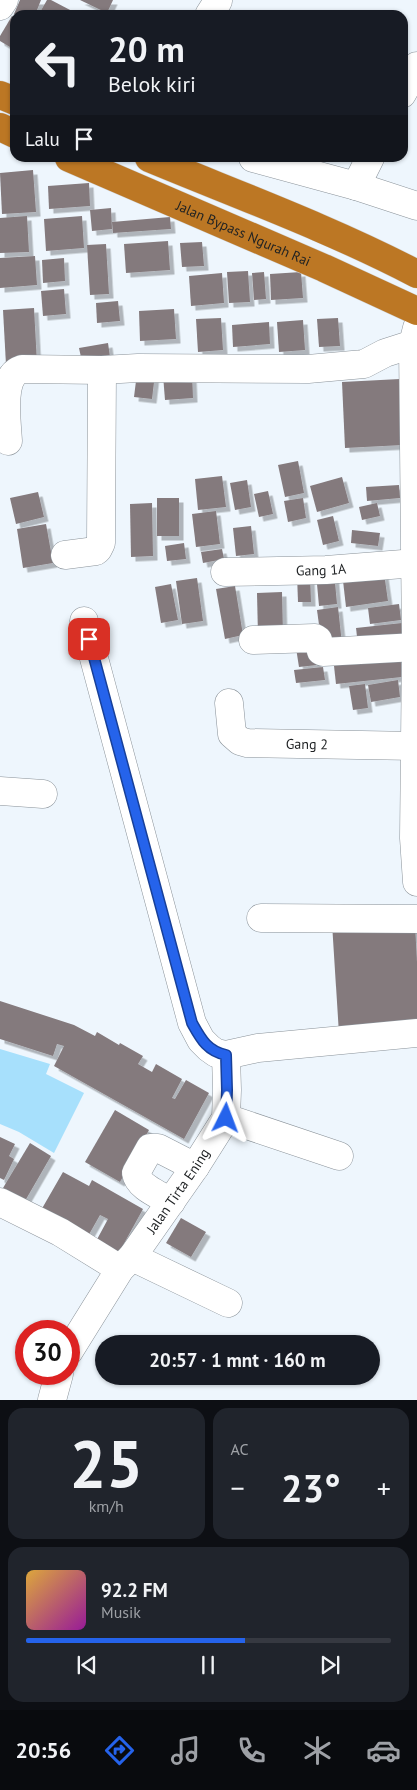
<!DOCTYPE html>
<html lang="id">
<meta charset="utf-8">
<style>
body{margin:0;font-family:"PT Sans",sans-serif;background:#20242c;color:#f1f3f6;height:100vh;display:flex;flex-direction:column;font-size:19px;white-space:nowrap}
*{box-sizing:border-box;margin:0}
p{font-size:16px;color:#9ea1a6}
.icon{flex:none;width:28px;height:28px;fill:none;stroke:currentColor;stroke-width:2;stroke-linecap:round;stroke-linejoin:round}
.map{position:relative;height:1400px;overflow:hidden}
.side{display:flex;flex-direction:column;gap:8px;padding:8px;background:#0d0f14;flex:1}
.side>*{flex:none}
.hud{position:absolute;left:10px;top:10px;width:398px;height:152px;border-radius:15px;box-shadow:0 1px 4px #0004;background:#171b24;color:#f1f3f6;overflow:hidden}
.speed{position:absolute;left:15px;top:1320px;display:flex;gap:10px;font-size:25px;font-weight:700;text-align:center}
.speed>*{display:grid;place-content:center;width:65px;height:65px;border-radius:50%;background:#171b24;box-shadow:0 1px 4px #0004;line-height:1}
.speed .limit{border:8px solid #d22;background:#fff;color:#111}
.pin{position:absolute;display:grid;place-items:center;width:42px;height:42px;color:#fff;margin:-21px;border-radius:10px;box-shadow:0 2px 8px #0006}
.me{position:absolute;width:55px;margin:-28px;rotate:3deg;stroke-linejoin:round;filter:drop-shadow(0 0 4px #0008)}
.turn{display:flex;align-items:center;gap:18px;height:105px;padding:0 15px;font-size:22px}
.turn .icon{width:65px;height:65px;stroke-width:2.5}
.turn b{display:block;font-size:35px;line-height:42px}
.then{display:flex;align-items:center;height:48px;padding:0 15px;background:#0003;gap:10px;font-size:19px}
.big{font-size:38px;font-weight:800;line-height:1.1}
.side .tile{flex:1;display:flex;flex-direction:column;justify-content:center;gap:8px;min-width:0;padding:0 18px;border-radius:15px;background:#20242c}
.side .dial{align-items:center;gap:0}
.dial b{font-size:65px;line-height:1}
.song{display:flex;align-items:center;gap:15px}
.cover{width:60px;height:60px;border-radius:8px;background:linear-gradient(135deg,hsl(40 70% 55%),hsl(300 70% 35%))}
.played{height:5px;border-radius:2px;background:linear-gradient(90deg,#2563eb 60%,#363941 60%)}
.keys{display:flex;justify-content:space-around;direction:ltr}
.heat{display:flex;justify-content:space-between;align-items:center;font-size:28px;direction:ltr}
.side .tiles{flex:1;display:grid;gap:8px;grid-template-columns:1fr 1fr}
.tile:last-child{grid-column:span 2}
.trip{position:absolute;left:95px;top:1335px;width:285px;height:50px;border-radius:25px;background:#171b24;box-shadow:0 1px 4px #0004;font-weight:800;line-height:50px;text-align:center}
.menu{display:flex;height:80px;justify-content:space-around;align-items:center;background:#090b0e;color:#9ea1a6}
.menu .icon{width:35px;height:35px}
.menu .on{color:#2563eb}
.menu b{font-size:22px;color:#f1f3f6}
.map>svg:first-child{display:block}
.water{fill:#a7e0fc}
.building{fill:#847a7d;filter:url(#shadow)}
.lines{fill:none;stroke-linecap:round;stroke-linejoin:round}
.minor-casing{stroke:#8a9299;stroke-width:29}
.highway-casing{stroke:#d2d3d3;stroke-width:29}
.minor{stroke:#fff;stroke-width:28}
.highway{stroke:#bc7724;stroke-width:28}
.route-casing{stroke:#184099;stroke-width:12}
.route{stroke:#2563eb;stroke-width:9}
.labels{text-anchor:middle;stroke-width:4.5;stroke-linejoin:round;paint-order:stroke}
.street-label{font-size:14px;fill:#1e2123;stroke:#eef6fd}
</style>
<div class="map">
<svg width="417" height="1400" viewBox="0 0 417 1400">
<defs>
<filter id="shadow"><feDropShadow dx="4.5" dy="4.5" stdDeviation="0" flood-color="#0004"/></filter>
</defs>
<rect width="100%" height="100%" fill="#eef6fd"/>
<path class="water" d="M 0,1049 L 50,1064 L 46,1074 L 84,1093 L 54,1153 L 19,1132 L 0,1124 Z"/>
<g class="building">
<path d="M 20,0 L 41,0 L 35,15 L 14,14 Z"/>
<path d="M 47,0 L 51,0 L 72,11 L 70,15 L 39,14 Z"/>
<path d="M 80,0 L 113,0 L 107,13 Z"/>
<path d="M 12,16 L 15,18 L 15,50 L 0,41 L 0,36 Z"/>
<path d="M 33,170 L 36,212 L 2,214 L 0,173 Z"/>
<path d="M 89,183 L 90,206 L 49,209 L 48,186 Z"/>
<path d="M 111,208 L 112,229 L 92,231 L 90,210 Z"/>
<path d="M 27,216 L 29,252 L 0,253 L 0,218 Z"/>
<path d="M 82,216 L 84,248 L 46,251 L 44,219 Z"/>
<path d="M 170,217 L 171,229 L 113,233 L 112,222 Z"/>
<path d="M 168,241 L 170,270 L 126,273 L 124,244 Z"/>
<path d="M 202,242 L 204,266 L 182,267 L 180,243 Z"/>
<path d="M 106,244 L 109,294 L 90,295 L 87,245 Z"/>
<path d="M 35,256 L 37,285 L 0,288 L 0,258 Z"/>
<path d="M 64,258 L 65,281 L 43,283 L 42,260 Z"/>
<path d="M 248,271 L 250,302 L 229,303 L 227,272 Z"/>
<path d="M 264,272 L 266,299 L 254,300 L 252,273 Z"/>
<path d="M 301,272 L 303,298 L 271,300 L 270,274 Z"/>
<path d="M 222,273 L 224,303 L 191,306 L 189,276 Z"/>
<path d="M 64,289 L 66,314 L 43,316 L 41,291 Z"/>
<path d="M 118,301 L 120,321 L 97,323 L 96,303 Z"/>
<path d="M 34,308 L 37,363 L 6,365 L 3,310 Z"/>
<path d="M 174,309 L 176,339 L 140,341 L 139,311 Z"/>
<path d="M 221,318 L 223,350 L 198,352 L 196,319 Z"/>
<path d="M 338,318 L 340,346 L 319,347 L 317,319 Z"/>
<path d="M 303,320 L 305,350 L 279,352 L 277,322 Z"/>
<path d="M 269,322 L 270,344 L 233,347 L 232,325 Z"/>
<path d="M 108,343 L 110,357 L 82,362 L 79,348 Z"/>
<path d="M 137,373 L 155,374 L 152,399 L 134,397 Z"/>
<path d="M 192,373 L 193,398 L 165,400 L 163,375 Z"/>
<path d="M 400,379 L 403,445 L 345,448 L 342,382 Z"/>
<path d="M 298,461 L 304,493 L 285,497 L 278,465 Z"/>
<path d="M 222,476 L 226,507 L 198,510 L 195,479 Z"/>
<path d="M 342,477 L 349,503 L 317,512 L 310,486 Z"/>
<path d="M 247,480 L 251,507 L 235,510 L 230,483 Z"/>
<path d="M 399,485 L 400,498 L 367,501 L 366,487 Z"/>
<path d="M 268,491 L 273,514 L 259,517 L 254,494 Z"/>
<path d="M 38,492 L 44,517 L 16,524 L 10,498 Z"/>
<rect x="157" y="498" width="22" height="38"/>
<path d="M 303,498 L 306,518 L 288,522 L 284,501 Z"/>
<path d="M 152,503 L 153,556 L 131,557 L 130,504 Z"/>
<path d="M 377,503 L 380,516 L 362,520 L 359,507 Z"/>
<path d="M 216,511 L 220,544 L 196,547 L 192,514 Z"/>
<path d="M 333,516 L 339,541 L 323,545 L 317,520 Z"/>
<path d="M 46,524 L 53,563 L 23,568 L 17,529 Z"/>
<path d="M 251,526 L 254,554 L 236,556 L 233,528 Z"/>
<path d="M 352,530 L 380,533 L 378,546 L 351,543 Z"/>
<path d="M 184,543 L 186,559 L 167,561 L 165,546 Z"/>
<path d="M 222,549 L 224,559 L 203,563 L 201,552 Z"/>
<path d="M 383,566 L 388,601 L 346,607 L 342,572 Z"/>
<path d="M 334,572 L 337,604 L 319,606 L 316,573 Z"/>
<path d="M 310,574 L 311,602 L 298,602 L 297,575 Z"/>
<path d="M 197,578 L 203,621 L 182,624 L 176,581 Z"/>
<path d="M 171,584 L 178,620 L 161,623 L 155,587 Z"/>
<path d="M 235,586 L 243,635 L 225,639 L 216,589 Z"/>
<path d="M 282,592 L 283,635 L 258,636 L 257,593 Z"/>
<path d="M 399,604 L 401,620 L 370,624 L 368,608 Z"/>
<path d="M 338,607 L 342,644 L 322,647 L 317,610 Z"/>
<path d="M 402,623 L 403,640 L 358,645 L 356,628 Z"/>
<path d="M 314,645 L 317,665 L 299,667 L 296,648 Z"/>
<path d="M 400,650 L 402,677 L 336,684 L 333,657 Z"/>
<path d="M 323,667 L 325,680 L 296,683 L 294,670 Z"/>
<path d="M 398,680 L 400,697 L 371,702 L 368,685 Z"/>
<path d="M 365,684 L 368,708 L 353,710 L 349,686 Z"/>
<path d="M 332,923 L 415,924 L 417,962 L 417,1027 L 339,1034 Z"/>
<path d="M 0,1001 L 74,1025 L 95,1036 L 97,1032 L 119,1045 L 120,1043 L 143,1056 L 138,1064 L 152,1072 L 156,1064 L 182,1079 L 172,1098 L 175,1099 L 186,1080 L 209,1093 L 184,1139 L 54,1066 L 64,1046 L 57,1044 L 53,1056 L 0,1039 Z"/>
<path d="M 115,1110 L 149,1130 L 120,1182 L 85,1162 Z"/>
<path d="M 0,1137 L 15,1144 L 9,1156 L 14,1159 L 4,1180 L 0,1178 Z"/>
<path d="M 30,1143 L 51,1156 L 25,1201 L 3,1188 Z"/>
<path d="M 63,1172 L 89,1186 L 92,1180 L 143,1209 L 116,1258 L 94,1245 L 108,1219 L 100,1215 L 87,1238 L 40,1212 Z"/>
<path d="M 181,1218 L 206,1232 L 191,1257 L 166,1243 Z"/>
</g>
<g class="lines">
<defs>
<g id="minor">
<path d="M 0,6 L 4,0"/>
<path d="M 209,15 L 218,1"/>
<path d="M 402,94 L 417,66"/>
<path d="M 253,158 L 356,186 L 417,206"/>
<path d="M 356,186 L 370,158"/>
<path d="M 417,328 L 413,344 L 416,647 L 414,838 L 417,882"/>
<path d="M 8,441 C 7,423 2,389 13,375 C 15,372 19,370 22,369 L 102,370 L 138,368 L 308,369 L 364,364 L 385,353 L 413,344"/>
<path d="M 65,555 L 96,551 L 98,549 L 101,543 L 102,370"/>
<path id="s1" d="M 225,572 L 326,570 L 416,563"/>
<path d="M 84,621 L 192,1023 L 201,1040 L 209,1048 L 216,1053 L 226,1055 L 258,1048 L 417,1033"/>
<path d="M 253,640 L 315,638 L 318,640 L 321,651 L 323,652 L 416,647"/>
<path id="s2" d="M 229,703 L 232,734 L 240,741 L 247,743 L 416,746"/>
<path d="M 0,791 L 43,794"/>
<path d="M 261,918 L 417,919"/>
<path d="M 226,1118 L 339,1156"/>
<path d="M 0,1202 L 60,1232 L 120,1269"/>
<path d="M 171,1202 C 160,1195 138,1187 136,1173 L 150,1148 L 158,1148 L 195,1167"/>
<path d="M 132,1257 L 228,1303"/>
<path id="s3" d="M 69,1351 L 120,1269 L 132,1257 L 195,1167 L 226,1118 L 227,1090 L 226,1055"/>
<path d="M 52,1400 L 59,1374"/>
</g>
<g id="highway">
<path d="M 0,95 L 15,101"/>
<path d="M 0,127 L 15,134"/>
<path id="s4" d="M 69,158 L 324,268 L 417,311"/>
<path d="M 149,158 C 238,195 331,229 417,274"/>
</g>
</defs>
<use href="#minor" class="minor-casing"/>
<use href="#highway" class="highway-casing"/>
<use href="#minor" class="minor"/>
<use href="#highway" class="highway"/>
</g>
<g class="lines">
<defs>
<path id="route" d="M 89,639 L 192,1023 C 201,1039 207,1051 226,1055 L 227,1090 L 226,1118"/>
</defs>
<use href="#route" class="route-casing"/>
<use href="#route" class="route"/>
</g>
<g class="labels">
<g class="street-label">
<text dy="5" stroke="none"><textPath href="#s4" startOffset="190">Jalan Bypass Ngurah Rai</textPath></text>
<text dy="5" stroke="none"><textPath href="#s1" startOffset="96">Gang 1A</textPath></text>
<text dy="5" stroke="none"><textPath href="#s2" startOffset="109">Gang 2</textPath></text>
<text dy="5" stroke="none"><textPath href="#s3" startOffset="194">Jalan Tirta Ening</textPath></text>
</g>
</g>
</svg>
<div class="speed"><div class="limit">30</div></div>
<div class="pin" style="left:89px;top:639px;background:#d93025"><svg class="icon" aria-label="arrive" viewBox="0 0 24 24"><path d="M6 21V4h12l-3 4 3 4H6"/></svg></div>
<svg class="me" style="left:226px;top:1118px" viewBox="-20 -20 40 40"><path d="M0-17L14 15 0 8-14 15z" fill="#2563eb" stroke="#fff" stroke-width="4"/></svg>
<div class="trip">20:57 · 1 mnt · 160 m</div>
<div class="hud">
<div class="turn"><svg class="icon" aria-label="left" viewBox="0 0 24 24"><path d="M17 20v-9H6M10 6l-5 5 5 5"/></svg><div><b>20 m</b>Belok kiri</div></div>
<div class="then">Lalu<svg class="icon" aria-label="arrive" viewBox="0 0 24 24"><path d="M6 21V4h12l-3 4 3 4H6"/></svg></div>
</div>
</div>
<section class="side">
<div class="tiles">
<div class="tile dial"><b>25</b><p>km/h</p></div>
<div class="tile"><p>AC</p>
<div class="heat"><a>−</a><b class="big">23°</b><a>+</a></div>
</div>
<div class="tile">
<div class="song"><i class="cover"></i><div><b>92.2 FM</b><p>Musik</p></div></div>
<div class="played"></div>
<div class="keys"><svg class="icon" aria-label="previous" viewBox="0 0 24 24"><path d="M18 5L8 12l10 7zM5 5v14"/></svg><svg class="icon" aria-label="pause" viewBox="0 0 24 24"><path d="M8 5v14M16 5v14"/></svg><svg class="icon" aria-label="next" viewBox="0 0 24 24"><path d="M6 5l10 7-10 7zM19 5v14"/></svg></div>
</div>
</div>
</section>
<nav class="menu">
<b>20:56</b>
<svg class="icon on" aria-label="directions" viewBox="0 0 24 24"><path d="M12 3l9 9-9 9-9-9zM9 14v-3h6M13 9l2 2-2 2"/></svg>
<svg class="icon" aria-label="music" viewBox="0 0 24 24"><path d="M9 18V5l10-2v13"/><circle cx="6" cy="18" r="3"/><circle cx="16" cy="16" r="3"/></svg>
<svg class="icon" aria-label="phone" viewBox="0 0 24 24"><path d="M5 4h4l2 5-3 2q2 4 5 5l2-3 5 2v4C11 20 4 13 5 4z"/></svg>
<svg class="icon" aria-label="climate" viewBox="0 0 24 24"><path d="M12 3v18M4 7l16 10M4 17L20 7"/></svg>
<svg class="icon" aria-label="car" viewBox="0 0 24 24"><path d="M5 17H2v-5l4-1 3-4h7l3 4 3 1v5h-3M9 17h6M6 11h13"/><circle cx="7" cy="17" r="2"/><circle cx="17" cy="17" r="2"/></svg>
</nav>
